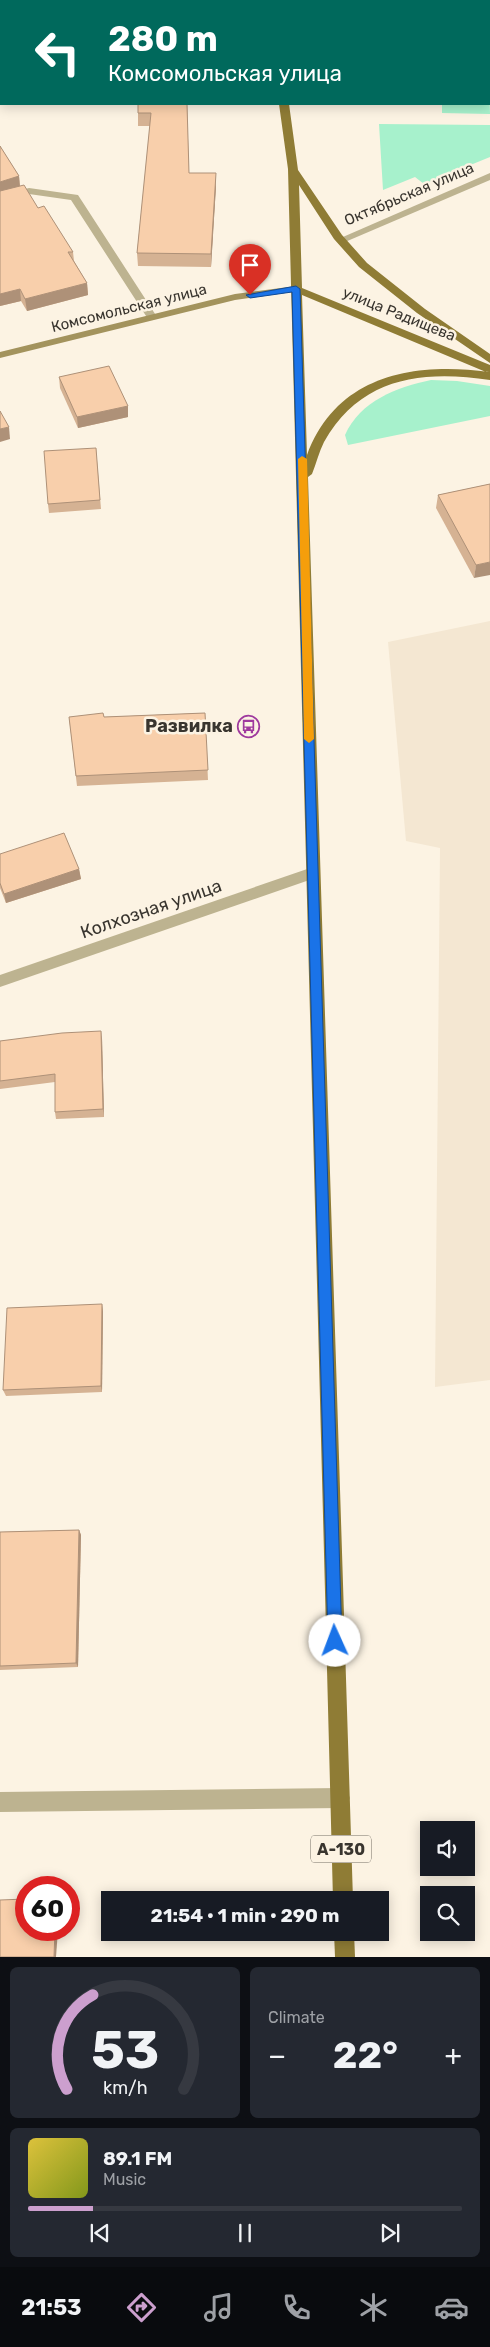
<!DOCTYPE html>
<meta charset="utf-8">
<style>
body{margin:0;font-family:Rubik,sans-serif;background:#242831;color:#f1f3f6;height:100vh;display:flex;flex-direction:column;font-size:19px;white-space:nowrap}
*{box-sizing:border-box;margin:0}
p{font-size:16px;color:#9ea1a6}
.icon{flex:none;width:28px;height:28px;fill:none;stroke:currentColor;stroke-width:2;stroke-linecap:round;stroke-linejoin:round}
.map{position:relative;height:1957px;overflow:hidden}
.side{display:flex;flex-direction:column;gap:10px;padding:10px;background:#0d0f14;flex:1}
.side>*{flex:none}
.guide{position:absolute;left:0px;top:0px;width:490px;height:105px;box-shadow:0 2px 12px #0003;background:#00695c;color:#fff;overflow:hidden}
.fabs{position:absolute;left:420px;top:1821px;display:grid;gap:10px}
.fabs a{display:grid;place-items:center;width:55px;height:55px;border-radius:0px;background:#171b24;box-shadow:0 2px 12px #0003;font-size:25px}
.speed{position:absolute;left:15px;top:1876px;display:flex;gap:10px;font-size:25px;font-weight:700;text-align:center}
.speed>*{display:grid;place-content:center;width:65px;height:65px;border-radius:50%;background:#171b24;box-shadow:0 2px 12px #0003;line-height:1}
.speed .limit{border:8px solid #d22;background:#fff;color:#111}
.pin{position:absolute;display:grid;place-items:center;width:42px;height:42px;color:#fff;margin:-51px -21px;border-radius:50% 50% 50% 0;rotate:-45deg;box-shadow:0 0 5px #0007}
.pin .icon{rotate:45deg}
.me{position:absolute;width:55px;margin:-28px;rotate:358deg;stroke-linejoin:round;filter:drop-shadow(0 0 4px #0008)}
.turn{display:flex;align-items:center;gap:18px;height:105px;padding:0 25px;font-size:22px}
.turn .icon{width:65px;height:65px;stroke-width:2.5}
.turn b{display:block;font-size:35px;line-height:42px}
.big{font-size:38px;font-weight:700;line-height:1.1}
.side .card{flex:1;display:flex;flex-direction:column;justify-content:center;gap:8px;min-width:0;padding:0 18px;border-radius:8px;background:#242831}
.side .dial{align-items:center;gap:0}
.dial svg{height:130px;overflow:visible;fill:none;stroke:#363941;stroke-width:7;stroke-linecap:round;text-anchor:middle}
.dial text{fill:#f1f3f6;stroke:none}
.song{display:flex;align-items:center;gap:15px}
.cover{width:60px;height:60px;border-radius:8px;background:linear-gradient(135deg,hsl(50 70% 55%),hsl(70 70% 35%))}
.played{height:5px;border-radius:2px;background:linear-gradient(90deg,#cc9fce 15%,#363941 15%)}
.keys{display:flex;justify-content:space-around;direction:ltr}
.heat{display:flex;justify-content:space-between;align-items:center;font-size:28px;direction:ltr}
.side .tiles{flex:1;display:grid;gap:10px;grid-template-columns:1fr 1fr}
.card:last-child{grid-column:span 2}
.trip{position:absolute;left:101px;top:1891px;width:288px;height:50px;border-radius:0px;background:#171b24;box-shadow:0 2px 12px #0003;font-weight:700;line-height:50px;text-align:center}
.menu{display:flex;height:80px;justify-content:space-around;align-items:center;background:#090b0e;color:#9ea1a6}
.menu .icon{width:35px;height:35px}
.menu .current{color:#cc9fce}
.menu b{font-size:22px;color:#f1f3f6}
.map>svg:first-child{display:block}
.built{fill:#f4e7d2}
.green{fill:#a7f1cc}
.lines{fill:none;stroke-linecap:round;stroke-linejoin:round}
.lane{fill:#bdb390;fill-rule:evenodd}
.street{fill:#bdb390;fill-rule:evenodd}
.secondary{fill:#a3935d;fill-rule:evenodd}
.primary{fill:#8f7c35;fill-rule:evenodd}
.wall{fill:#d5b293}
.shaded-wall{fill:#ae9178}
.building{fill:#f8cfab;stroke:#ae9178}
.route{fill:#1a73e8;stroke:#114b97}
.slow{fill:#f59e0b}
.labels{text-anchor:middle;stroke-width:5;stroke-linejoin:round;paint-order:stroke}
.far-street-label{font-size:15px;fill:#39352f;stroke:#fcf3e3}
.shield{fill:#fcf3e3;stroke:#746e65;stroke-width:1}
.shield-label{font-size:16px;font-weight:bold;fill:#39352f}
.poi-label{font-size:18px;font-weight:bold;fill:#39352f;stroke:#fcf3e3;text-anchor:end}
.street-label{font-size:18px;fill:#39352f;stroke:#fcf3e3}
</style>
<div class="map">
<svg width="490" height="1957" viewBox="0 0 490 1957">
<rect width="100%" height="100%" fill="#fcf3e3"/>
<path class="built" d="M 490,621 L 490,1380 L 435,1387 L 440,848 L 406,841 L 388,642 Z"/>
<g class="green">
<path d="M 489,78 L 490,114 L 442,113 L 442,104 L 489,104 Z"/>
<path d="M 379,124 L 490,125 L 490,157 L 424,184 L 415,177 L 383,190 Z"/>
<path d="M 431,380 L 457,381 L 490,386 L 490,416 L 348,445 L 345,435 C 360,401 397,387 431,380 Z"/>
</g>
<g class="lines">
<g class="lane">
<path d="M 384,0 L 395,0 L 396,1 L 385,1 Z"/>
<rect x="489" y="66" width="1" height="6"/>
<path d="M 29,188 L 78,195 L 157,317 L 156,319 L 148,319 L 71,200 L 29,194 L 0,202 L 0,196 Z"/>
<path d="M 340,1788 L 347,1791 L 350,1798 L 347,1805 L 340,1808 L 0,1812 L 0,1792 Z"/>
</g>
<g class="street">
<path d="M 490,173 L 490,180 L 345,242 L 341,243 L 336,240 Z"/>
<path d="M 313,867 L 318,869 L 320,873 L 318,877 L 0,987 L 0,975 Z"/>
</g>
<path class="secondary" d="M 296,286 L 301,289 L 300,291 L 235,300 L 0,358 L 0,352 L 235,294 Z"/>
<g class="primary">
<path d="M 262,0 L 272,0 L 272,1 L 263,1 Z"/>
<path d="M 279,104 L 289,104 L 298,170 L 342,235 L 367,263 L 425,309 L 490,354 L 490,363 L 417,313 L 359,267 L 334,239 L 299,185 L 302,288 L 490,365 L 490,380 C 422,370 361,377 324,442 C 319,452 316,464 312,474 L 308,477 L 353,1900 L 333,1900 L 288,169 ZM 302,295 L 486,372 L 489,372 C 413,362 337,375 307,455 Z"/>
<path d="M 334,1932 L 354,1932 L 355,1957 L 335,1957 Z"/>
</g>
</g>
<g class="wall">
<path d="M 187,104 L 189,173 L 216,186 L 211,267 L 138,266 L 137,253 L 150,126 L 138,126 L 138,113 Z"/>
<path d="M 0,146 L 19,176 L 20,186 L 73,252 L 74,261 L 87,283 L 88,295 L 27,311 L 21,301 L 0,306 Z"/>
<path d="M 59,377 L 128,406 L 128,417 L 78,428 L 60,388 Z"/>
<path d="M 96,448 L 101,509 L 49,513 L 48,504 Z"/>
<path d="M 490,484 L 474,578 L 436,508 L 438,495 Z"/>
<path d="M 205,713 L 208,780 L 77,786 L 69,717 L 104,717 Z"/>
<path d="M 0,854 L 79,869 L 81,879 L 6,903 L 0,888 Z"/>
<path d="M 102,1038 L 104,1117 L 56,1119 L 55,1112 L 55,1082 L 0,1089 L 0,1041 Z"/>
<path d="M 102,1304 L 103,1312 L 102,1392 L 6,1396 L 3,1390 Z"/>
<path d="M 79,1530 L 81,1535 L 78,1667 L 0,1670 L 0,1532 Z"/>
</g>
<g class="shaded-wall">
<path d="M 46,0 L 99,0 L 93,1 L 40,1 Z"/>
<rect x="0" y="6" width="1" height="11"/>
<path d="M 216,173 L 216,186 L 211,267 L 211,254 Z"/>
<path d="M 19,176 L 20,188 L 0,194 L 0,182 Z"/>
<path d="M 87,283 L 88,295 L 27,311 L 25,299 Z"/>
<path d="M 20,289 L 21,301 L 0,306 L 0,294 Z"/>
<path d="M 128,406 L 128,417 L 78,428 L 77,417 Z"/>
<path d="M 9,427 L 10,439 L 0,442 L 0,429 Z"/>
<path d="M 490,562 L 490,575 L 474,578 L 476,565 Z"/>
<path d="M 79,869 L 81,879 L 6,903 L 4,894 Z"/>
<path d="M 101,1031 L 102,1038 L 104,1117 L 103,1109 Z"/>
<path d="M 102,1304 L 103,1312 L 102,1392 L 101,1386 Z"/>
<path d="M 79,1530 L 81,1535 L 78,1667 L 76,1663 Z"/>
<path d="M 55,1930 L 58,1930 L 56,1957 L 54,1957 Z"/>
</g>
<g class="building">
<path d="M 0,0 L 46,0 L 40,1 L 1,1 L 1,6 L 0,6 Z"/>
<path d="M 138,104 L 187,104 L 189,173 L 216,173 L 211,254 L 137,253 L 151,113 L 138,113 Z"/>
<path d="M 0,146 L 19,176 L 0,182 Z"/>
<path d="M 24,185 L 38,208 L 44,206 L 73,252 L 68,252 L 87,283 L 25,299 L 20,289 L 0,294 L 0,191 Z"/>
<path d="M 109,366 L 128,406 L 77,417 L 59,377 Z"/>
<path d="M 0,411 L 9,427 L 0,429 Z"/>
<path d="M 96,448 L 100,500 L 48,504 L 44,451 Z"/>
<path d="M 490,484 L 490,562 L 476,565 L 438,495 Z"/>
<path d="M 103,713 L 104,717 L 205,713 L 208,770 L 76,776 L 69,717 Z"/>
<path d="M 64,833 L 79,869 L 4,894 L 0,883 L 0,854 Z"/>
<path d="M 101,1031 L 103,1109 L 55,1112 L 55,1074 L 0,1081 L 0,1041 L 62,1033 Z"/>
<path d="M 102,1304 L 101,1386 L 3,1390 L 7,1308 Z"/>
<path d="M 79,1530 L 76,1663 L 0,1666 L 0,1532 Z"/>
<path d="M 26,1899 L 26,1930 L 55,1930 L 54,1957 L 0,1957 L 0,1900 Z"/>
</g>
<path class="route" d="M 296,286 L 300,289 L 342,1641 L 340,1646 L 335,1648 L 330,1646 L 328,1641 L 292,292 L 250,298 L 246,295 Z"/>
<path class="slow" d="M 302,456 L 307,459 L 314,739 L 309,743 L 304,739 L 298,459 Z"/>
<defs>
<symbol id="bus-ring" viewBox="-11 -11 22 22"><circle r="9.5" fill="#fcf3e3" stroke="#9f399e" stroke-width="1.5"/><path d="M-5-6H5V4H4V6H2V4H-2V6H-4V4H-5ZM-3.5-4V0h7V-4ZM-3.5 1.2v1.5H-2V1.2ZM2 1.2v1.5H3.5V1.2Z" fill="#9f399e"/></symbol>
</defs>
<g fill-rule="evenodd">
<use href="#bus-ring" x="236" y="714" width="25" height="25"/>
</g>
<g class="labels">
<g class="far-street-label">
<text transform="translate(409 194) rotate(-23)" y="5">Октябрьская улица</text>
<text transform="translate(129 308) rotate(-14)" y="5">Комсомольская улица</text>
<text transform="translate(399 314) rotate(22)" y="5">улица Радищева</text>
</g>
<rect class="shield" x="311" y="1835.5" width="60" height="27" rx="4"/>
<g class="shield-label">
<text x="341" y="1855">А-130</text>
</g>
<g class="poi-label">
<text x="233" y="732">Развилка</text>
</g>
<g class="street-label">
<text transform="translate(151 909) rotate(-19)" y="6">Колхозная улица</text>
</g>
</g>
</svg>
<div class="fabs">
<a><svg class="icon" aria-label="sound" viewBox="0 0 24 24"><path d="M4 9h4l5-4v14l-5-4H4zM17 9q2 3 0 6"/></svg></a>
<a><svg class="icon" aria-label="search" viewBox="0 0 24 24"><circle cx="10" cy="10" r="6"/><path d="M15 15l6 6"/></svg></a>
</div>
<div class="speed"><div class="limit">60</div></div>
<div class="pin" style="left:250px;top:295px;background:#d93025"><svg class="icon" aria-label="arrive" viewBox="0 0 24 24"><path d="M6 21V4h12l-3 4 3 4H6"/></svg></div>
<svg class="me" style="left:335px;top:1641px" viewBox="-20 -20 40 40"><circle r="19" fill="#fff"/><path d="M0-13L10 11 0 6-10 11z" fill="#1a73e8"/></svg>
<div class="trip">21:54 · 1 min · 290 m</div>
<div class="guide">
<div class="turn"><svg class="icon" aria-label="left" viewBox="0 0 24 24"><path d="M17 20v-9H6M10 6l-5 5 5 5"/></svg><div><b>280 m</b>Комсомольская улица</div></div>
</div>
</div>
<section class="side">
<div class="tiles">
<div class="card dial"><svg viewBox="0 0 100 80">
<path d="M14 69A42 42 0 1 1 86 69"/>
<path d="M14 69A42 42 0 0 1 30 11" stroke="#cc9fce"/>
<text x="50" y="56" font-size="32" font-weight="700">53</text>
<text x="50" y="72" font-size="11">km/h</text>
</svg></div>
<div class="card"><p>Climate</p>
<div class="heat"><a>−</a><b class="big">22°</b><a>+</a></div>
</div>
<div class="card">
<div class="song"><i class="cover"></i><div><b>89.1 FM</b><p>Music</p></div></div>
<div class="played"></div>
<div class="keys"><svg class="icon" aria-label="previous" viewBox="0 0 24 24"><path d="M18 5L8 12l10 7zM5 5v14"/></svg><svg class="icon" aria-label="pause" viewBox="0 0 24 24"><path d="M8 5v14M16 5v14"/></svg><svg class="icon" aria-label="next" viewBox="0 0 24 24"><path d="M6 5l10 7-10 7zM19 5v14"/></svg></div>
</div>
</div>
</section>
<nav class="menu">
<b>21:53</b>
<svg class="icon current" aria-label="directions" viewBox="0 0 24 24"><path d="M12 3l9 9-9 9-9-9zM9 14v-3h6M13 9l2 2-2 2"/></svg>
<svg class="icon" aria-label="music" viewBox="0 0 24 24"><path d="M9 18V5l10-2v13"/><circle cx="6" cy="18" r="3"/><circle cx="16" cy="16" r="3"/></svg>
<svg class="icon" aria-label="phone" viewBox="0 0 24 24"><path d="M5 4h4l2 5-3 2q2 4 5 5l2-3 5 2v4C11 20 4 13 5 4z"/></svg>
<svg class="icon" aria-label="climate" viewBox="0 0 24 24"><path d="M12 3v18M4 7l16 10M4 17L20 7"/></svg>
<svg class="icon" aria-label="car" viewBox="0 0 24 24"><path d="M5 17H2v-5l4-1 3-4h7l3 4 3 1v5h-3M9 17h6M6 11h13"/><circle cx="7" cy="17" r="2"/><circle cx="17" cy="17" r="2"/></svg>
</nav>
